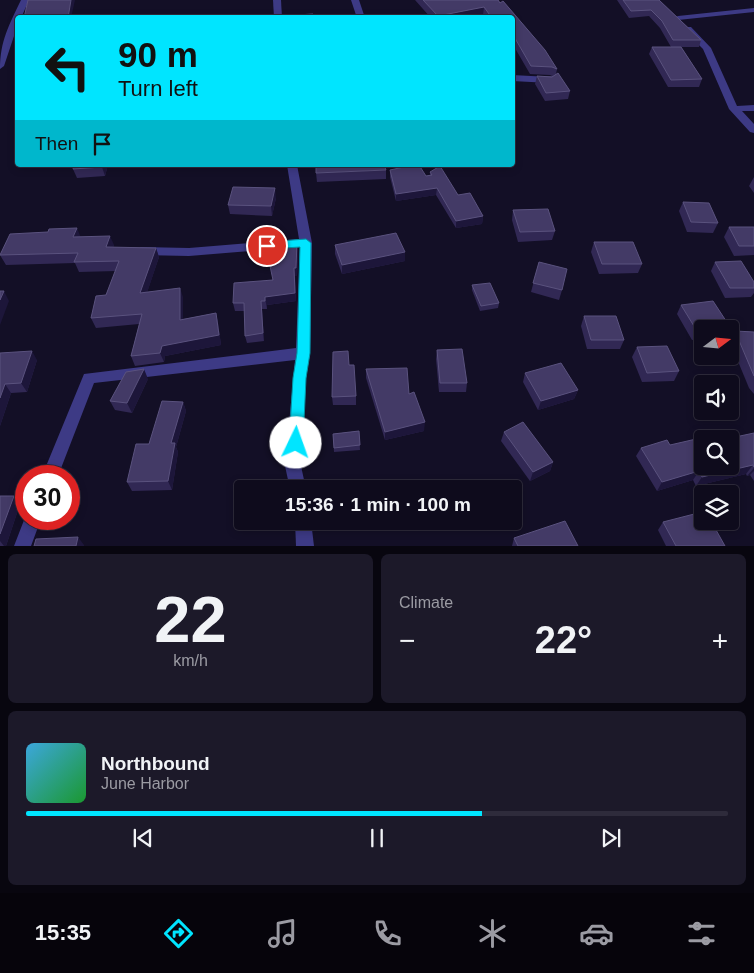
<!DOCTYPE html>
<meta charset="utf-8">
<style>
body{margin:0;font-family:Arial,sans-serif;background:#1c1929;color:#f1f3f6;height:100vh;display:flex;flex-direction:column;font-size:19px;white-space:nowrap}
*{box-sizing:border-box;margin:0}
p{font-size:16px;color:#9b9ba3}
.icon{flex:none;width:28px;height:28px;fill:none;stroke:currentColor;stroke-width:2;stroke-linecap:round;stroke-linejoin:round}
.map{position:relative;height:546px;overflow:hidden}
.sheet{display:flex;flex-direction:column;gap:8px;padding:8px;background:#08060f;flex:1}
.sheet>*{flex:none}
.top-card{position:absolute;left:15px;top:15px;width:500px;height:152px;border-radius:5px;box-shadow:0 2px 8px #0003,0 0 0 1px #2e2b3b;background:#00e5ff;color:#111;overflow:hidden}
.needle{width:32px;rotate:74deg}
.fabs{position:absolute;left:694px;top:320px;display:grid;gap:10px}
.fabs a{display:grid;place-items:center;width:45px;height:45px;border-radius:5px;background:#0e0b1c;box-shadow:0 2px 8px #0003,0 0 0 1px #2e2b3b;font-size:25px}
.speed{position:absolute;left:15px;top:465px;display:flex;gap:10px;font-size:25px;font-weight:700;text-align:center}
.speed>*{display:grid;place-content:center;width:65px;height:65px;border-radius:50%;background:#0e0b1c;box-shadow:0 2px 8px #0003,0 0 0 1px #2e2b3b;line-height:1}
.speed .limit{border:8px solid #d22;background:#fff;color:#111}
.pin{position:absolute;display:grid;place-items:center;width:42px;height:42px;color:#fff;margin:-21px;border:2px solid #fff;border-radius:50%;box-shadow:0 1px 5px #0007}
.me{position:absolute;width:55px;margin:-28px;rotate:3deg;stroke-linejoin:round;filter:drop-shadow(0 0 4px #0008)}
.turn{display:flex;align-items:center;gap:18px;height:105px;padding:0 20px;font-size:22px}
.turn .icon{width:65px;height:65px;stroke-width:2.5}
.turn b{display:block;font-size:35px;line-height:42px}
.then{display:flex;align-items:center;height:48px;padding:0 20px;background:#0003;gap:10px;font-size:19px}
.big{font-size:38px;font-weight:800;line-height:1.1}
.sheet .card{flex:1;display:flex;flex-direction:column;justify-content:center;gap:8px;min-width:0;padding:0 18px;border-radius:8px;background:#1c1929}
.sheet .dial{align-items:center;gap:0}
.dial b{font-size:65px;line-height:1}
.song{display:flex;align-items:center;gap:15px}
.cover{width:60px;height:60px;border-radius:8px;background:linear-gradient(135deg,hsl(200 70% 55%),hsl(130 70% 35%))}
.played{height:5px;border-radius:2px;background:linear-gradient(90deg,#00e5ff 65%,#2e2b3b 65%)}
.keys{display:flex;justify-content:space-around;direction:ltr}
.heat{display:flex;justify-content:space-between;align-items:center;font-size:28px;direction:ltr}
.sheet .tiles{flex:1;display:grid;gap:8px;grid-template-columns:1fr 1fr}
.card:last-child{grid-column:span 2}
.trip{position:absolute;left:234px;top:480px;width:288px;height:50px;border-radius:5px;background:#0e0b1c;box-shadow:0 2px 8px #0003,0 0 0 1px #2e2b3b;font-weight:800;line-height:50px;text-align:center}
.tabs{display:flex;height:80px;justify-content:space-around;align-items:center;background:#06040b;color:#9b9ba3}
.tabs .icon{width:35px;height:35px}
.tabs .active{color:#00e5ff}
.tabs b{font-size:22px;color:#f1f3f6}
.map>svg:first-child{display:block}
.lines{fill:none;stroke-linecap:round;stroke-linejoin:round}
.minor{fill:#3d3a85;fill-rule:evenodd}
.wall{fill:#312854}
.shaded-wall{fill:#1d163a}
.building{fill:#433a66;stroke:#5a527e}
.route{fill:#00e5ff;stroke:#0095a6}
</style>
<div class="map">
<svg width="754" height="546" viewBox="0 0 754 546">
<rect width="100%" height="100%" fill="#130f26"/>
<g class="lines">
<g class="minor">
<path d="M 21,0 L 29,0 L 21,18 L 18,18 L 18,24 L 4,66 L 0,69 C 0,41 9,25 21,0 Z"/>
<path d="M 273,0 L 281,0 L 282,18 L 274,18 Z"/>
<path d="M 351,0 L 359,0 L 365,18 L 357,18 Z"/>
<path d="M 754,8 L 754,12 L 678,20 L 674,18 L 678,16 Z"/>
<path d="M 685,27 L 691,27 L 711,48 L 737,106 L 754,105 L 754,111 L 742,111 L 754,124 L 754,133 L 750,132 L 729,109 L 703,49 L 685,31 Z"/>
<path d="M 512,75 L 550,77 L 555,80 L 550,83 L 512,81 Z"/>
<path d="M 287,165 L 297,165 L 312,243 L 310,353 L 306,379 L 301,466 L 306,489 L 290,489 L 285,466 L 295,360 L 94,383 L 58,476 L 42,476 L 84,374 L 296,348 L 300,247 L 189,256 L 141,255 L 135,251 L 141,247 L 189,248 L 299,239 Z"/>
<path d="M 26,515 L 26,519 L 41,519 L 31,546 L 14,546 Z"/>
<path d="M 295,521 L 311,521 L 314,546 L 296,546 Z"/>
</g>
</g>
<g class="wall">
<path d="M 415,0 L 498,0 L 557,69 L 556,74 L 570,91 L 568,99 L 545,101 L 535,84 L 537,76 L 552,76 L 550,75 L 530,74 L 512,43 L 512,18 L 485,18 L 483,15 L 470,18 L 431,18 Z"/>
<path d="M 617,0 L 659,0 L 701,40 L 699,47 L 681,47 L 702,79 L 699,87 L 668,87 L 649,54 L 652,47 L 671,47 L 660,28 L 649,16 L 629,18 Z"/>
<path d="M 108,165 L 105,176 L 77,178 L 73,169 Z"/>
<path d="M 386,170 L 386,179 L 317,182 L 316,173 Z"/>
<path d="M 390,170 L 426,176 L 430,175 L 430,172 L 483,216 L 482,224 L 456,228 L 436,195 L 396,201 L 390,177 Z"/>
<path d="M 754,177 L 754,193 L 749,186 Z"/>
<path d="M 276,198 L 272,216 L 230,214 L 228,205 Z"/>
<path d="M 683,202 L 718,223 L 713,233 L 687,232 L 679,211 Z"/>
<path d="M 513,210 L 555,231 L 552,240 L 518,242 L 512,220 Z"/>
<path d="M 729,227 L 754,227 L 754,255 L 734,256 L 724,237 Z"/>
<path d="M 81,237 L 114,245 L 113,247 L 156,248 L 159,257 L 147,292 L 183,297 L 183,319 L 216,313 L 218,323 L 221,345 L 165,356 L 164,362 L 135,366 L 131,356 L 139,324 L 96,328 L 91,318 L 106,295 L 116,271 L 79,272 L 75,263 L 6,265 L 0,255 Z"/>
<path d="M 594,242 L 642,264 L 638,273 L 599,274 L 591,252 Z"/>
<path d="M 335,245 L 405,261 L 342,274 L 335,254 Z"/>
<path d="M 298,250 L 297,276 L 295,276 L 296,301 L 267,305 L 267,309 L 262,309 L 264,341 L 247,343 L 245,336 L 245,311 L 235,311 L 233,303 L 272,280 Z"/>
<path d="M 539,262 L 562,290 L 559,300 L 531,292 Z"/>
<path d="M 715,262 L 754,282 L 754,293 L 751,297 L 725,298 L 711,271 Z"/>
<path d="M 472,285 L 499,303 L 498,308 L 480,311 L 472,290 Z"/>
<path d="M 681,305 L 730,327 L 728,329 L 702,329 L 702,339 L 692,340 L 677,314 Z"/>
<path d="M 584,316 L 624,340 L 620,349 L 587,349 L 581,326 Z"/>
<path d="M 735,331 L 754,332 L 754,394 L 749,388 L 730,342 L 730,340 Z"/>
<path d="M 637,347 L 679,371 L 674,381 L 642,382 L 632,357 Z"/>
<path d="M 437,350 L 467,383 L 466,392 L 439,392 L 436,359 Z"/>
<path d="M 0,353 L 37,360 L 27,392 L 11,393 L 0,426 Z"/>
<path d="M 349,365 L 356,396 L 356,405 L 333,405 L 332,397 Z"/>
<path d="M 366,369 L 409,394 L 424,431 L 385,440 L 366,378 Z"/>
<path d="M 525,373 L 578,390 L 574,399 L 538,410 L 523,382 Z"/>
<path d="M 148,379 L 132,413 L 115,410 L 110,401 Z"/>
<path d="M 183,402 L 186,411 L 176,447 L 178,452 L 172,490 L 132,491 L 127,482 L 149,444 Z"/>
<path d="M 359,431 L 360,450 L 334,452 L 333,434 Z"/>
<path d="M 504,432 L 553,462 L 550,471 L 530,481 L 501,441 Z"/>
<path d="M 754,433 L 754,481 L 750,475 L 747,476 L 746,474 L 696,486 L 693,480 L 657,491 L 636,456 L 641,448 L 670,445 L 702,466 Z"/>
<path d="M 0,496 L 14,496 L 20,504 L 6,546 L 0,546 Z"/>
<path d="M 663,522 L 725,546 L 666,546 L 658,530 Z"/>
<path d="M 514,538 L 578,546 L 512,546 Z"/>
</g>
<g class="shaded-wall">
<path d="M 71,0 L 75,0 L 71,18 L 68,18 Z"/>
<path d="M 484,7 L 483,15 L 470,18 L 438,18 L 438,16 Z"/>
<path d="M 102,165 L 108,165 L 105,176 L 102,167 Z"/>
<path d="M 275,188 L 276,198 L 272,216 L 271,206 Z"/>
<path d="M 437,188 L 436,195 L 396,201 L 396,194 Z"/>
<path d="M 483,216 L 482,224 L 456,228 L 456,221 Z"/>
<path d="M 77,228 L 81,238 L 73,237 Z"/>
<path d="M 110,236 L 114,245 L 110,257 L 106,247 Z"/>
<path d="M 297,242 L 298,250 L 297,276 L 295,276 L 296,301 L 267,305 L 267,309 L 265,297 Z"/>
<path d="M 156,248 L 159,257 L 144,302 L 140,293 Z"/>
<path d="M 405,252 L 405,261 L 342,274 L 342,265 Z"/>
<path d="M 180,288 L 183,297 L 183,329 L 180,320 Z"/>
<path d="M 4,291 L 9,301 L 0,325 L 0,300 Z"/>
<path d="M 261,301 L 262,309 L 264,341 L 263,333 Z"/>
<path d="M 216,313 L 218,323 L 221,345 L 165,356 L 164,362 L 160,353 L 162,346 Z"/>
<path d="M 32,351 L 37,360 L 27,392 L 21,383 Z"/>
<path d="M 144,369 L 148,379 L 132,413 L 127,403 Z"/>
<path d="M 5,384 L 11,393 L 0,426 L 0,398 Z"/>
<path d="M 578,390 L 574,399 L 538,410 L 541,401 Z"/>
<path d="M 183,402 L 186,411 L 176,447 L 178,452 L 172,490 L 168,481 L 171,443 Z"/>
<path d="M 425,422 L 424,431 L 385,440 L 385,432 Z"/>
<path d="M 553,462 L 550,471 L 530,481 L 533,472 Z"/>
<path d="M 753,465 L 746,474 L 696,486 L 702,477 Z"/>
<path d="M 754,468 L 754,471 L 750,475 L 747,476 Z"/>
<path d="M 699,471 L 693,480 L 657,491 L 662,482 Z"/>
<path d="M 14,496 L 20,504 L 6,546 L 4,546 L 0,541 L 0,534 Z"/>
<path d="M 78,537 L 84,545 L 84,546 L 76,546 Z"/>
</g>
<g class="building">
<path d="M 28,0 L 71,0 L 68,18 L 24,18 Z"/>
<path d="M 423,0 L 498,0 L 500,3 L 503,1 L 545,50 L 557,69 L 552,67 L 531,66 L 512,33 L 512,18 L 492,18 L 484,7 L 438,16 Z"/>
<path d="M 623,0 L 659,0 L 701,40 L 673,40 L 662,21 L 651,10 L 631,11 Z"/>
<path d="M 313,14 L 315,18 L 298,18 L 297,15 Z"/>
<path d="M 652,47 L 681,47 L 702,79 L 671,80 Z"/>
<path d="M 558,73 L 570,91 L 546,93 L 537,76 L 552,77 Z"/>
<path d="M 74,165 L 102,165 L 102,167 L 73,169 Z"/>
<path d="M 316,165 L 384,165 L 386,170 L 316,173 Z"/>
<path d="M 413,165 L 419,165 L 426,176 L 432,175 L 430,172 L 440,166 L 458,195 L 470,193 L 483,216 L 456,221 L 437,188 L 396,194 L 390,170 Z"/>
<path d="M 233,187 L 275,188 L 271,206 L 228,205 Z"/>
<path d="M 683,202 L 709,203 L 718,223 L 691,222 Z"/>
<path d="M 548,209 L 555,231 L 520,232 L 513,210 Z"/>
<path d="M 729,227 L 754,227 L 754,246 L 739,246 Z"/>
<path d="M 77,228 L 73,237 L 110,236 L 106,247 L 156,248 L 140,293 L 180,288 L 180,320 L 216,313 L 219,335 L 162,346 L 160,353 L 131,356 L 142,314 L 91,318 L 96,296 L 106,295 L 119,261 L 74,262 L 78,253 L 0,255 L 10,234 L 48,232 L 49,229 Z"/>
<path d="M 396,233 L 405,252 L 342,265 L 335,245 Z"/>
<path d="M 297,242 L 296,268 L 294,268 L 295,293 L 265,297 L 265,301 L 261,301 L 263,333 L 245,336 L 244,303 L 233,303 L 234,283 L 273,280 L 266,247 Z"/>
<path d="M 594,242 L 633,242 L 642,264 L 602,264 Z"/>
<path d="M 741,261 L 754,282 L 754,288 L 730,288 L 715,262 Z"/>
<path d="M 539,262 L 567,269 L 562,290 L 533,283 Z"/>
<path d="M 490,283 L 499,303 L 481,306 L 472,285 Z"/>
<path d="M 0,291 L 4,291 L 0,300 Z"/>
<path d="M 713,301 L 730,327 L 714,329 L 702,329 L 702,330 L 697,331 L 681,305 Z"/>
<path d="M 584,316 L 616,316 L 624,340 L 591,340 Z"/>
<path d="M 735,331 L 754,332 L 754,376 Z"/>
<path d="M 667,346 L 679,371 L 647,373 L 637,347 Z"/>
<path d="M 462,349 L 467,383 L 440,383 L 437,350 Z"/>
<path d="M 32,351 L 21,383 L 5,384 L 0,398 L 0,353 Z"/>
<path d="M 348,351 L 349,365 L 354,365 L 356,396 L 332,397 L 333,352 Z"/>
<path d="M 561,363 L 578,390 L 541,401 L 525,373 Z"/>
<path d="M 407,368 L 409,394 L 414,392 L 425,422 L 385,432 L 366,369 Z"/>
<path d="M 144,369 L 127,403 L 110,401 L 126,372 Z"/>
<path d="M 162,401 L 183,402 L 171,443 L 175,443 L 168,481 L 127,482 L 136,444 L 149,444 Z"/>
<path d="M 523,422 L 553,462 L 533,472 L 504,432 Z"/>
<path d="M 359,431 L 360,445 L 334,448 L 333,434 Z"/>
<path d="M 754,433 L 754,467 L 753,465 L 702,477 L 699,471 L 662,482 L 641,448 L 667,440 L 670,445 L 718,434 L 721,439 L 702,439 L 702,466 L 730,466 L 730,439 L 726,439 Z"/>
<path d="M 0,496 L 14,496 L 0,534 Z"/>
<path d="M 702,512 L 702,521 L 711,521 L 725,546 L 676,546 L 663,522 Z"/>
<path d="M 565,521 L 578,546 L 518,546 L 514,538 Z"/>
<path d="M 78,537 L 76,546 L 34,546 L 36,539 Z"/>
</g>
<path class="route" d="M 306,239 L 311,243 L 310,353 L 306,378 L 303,443 L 301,448 L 296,449 L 291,448 L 289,443 L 293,378 L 297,353 L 300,247 L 267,249 L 261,246 L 267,242 Z"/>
</svg>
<div class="fabs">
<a><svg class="needle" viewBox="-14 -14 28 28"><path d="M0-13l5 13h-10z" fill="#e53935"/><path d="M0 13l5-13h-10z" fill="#9b9ba3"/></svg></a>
<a><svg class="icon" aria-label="sound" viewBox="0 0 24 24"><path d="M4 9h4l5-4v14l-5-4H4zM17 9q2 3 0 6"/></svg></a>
<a><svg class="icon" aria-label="search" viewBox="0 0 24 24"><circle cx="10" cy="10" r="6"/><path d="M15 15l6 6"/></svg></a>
<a><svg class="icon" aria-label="layers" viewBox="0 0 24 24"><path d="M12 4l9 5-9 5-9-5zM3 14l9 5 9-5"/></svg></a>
</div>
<div class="speed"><div class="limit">30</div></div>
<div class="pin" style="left:267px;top:246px;background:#d93025"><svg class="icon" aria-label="arrive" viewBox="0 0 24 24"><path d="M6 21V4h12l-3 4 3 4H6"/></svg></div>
<svg class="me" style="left:296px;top:443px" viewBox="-20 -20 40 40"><circle r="19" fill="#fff"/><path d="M0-13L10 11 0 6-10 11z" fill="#00e5ff"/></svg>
<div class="trip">15:36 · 1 min · 100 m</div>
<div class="top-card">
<div class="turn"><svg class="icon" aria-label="left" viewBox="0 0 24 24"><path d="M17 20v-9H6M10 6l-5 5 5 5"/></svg><div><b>90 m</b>Turn left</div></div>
<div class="then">Then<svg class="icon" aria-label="arrive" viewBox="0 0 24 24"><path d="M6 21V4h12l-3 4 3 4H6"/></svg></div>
</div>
</div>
<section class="sheet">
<div class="tiles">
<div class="card dial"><b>22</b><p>km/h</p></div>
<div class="card"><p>Climate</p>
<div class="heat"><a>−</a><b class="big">22°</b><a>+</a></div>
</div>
<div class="card">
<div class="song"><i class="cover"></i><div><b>Northbound</b><p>June Harbor</p></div></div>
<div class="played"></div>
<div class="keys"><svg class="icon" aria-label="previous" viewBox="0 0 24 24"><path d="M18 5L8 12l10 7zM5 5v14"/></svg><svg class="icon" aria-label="pause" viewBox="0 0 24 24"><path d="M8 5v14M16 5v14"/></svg><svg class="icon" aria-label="next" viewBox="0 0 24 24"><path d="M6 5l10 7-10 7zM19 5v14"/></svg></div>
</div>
</div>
</section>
<nav class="tabs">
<b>15:35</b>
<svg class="icon active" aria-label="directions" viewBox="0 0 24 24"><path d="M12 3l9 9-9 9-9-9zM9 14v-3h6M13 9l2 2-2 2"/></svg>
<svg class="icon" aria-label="music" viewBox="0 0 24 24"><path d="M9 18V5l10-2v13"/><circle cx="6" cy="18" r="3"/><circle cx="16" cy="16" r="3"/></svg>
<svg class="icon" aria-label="phone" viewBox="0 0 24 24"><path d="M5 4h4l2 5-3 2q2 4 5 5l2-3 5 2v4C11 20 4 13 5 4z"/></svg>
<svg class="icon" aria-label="climate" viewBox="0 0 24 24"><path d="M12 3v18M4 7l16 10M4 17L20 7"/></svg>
<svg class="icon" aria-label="car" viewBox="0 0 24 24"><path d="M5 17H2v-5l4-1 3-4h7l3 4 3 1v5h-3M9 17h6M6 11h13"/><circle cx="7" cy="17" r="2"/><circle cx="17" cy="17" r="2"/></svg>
<svg class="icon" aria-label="filters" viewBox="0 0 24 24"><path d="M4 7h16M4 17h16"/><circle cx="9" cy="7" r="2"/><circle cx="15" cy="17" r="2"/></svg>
</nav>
